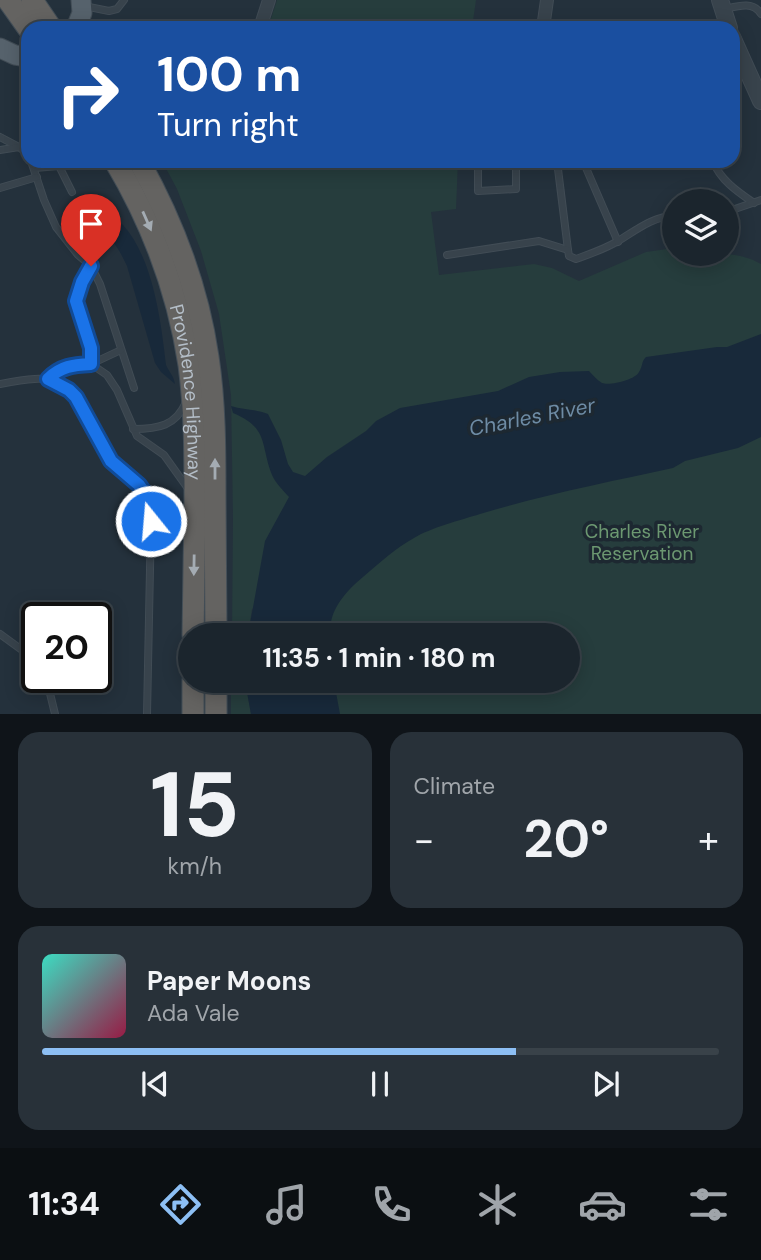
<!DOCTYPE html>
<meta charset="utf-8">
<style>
body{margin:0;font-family:"DM Sans",sans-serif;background:#283139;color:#f1f3f6;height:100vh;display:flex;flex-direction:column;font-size:26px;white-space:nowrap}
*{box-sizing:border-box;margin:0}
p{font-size:23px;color:#a0a5aa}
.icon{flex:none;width:38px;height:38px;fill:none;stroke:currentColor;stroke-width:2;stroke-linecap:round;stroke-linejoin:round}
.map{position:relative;height:714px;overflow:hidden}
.drawer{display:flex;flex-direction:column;gap:18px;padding:18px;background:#0f1419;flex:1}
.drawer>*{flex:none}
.guide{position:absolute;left:21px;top:21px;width:719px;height:147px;border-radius:21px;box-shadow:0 4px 18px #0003,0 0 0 2px #394249;background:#1a4fa0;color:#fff;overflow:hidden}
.buttons{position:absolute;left:662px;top:189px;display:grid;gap:14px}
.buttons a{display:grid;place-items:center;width:77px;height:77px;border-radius:50%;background:#1b252d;box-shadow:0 4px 18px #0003,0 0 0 2px #394249;font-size:35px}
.speed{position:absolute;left:21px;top:602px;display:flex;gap:14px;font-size:35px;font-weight:700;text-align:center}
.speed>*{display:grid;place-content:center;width:91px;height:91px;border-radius:50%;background:#1b252d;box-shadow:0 4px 18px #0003,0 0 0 2px #394249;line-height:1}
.speed .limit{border:4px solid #111;border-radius:10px;background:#fff;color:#111}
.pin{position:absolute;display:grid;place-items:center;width:60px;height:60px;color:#fff;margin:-72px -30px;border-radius:50% 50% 50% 0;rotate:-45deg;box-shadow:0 0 7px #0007}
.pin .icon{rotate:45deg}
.me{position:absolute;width:77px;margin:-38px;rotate:343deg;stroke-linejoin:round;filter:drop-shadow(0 0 5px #0008)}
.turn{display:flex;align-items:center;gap:24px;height:147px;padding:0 21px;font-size:32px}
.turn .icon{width:91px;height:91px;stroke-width:2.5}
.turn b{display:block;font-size:49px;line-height:60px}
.big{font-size:52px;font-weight:700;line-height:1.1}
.drawer .card{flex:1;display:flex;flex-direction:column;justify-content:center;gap:10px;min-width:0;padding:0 24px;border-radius:21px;background:#283139}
.drawer .dial{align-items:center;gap:0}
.dial b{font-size:91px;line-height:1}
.song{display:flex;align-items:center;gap:21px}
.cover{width:84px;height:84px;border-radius:10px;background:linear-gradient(135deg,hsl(170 70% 55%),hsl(340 70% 35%))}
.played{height:7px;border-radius:4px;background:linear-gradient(90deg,#8dbff4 70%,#394249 70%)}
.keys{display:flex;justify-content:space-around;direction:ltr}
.heat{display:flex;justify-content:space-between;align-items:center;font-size:38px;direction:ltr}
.drawer .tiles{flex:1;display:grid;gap:18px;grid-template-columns:1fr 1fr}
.card:last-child{grid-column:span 2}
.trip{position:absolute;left:178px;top:623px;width:402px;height:70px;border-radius:35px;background:#1b252d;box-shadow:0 4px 18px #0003,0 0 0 2px #394249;font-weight:700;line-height:70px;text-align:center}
.tabs{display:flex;height:112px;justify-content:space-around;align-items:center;background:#0b0f12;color:#a0a5aa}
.tabs .icon{width:49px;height:49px}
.tabs .current{color:#8dbff4}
.tabs b{font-size:32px;color:#f1f3f6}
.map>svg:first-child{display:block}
.green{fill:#263d3d}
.water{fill:#18293a}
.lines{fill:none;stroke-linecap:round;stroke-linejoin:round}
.service-casing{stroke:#414c55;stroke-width:8}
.minor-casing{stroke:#414c55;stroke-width:14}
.tertiary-casing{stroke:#414c55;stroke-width:18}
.primary-casing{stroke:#414c55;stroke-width:21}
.trunk-casing{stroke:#434e57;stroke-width:23}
.service{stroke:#38434c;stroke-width:6}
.minor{stroke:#38434c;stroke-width:12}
.tertiary{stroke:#38434c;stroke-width:16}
.primary{stroke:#56626c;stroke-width:19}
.trunk{stroke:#646361;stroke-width:21}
.oneway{fill:#a4acb3}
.route-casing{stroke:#114b97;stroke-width:18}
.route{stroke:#1a73e8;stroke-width:12}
.labels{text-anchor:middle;stroke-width:7;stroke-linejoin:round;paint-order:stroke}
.street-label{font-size:19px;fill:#b4bec8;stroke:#1d2831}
.park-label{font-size:19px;fill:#6c9871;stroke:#1d2831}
.water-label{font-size:21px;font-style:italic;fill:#6e8ca5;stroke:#1d2831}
</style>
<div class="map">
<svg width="761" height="714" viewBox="0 0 761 714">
<rect width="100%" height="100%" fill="#24313c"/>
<g class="green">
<path d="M 277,0 L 476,0 L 472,28 L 268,28 Z"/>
<path d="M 162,161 L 458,161 L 456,209 L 431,212 L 439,275 L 534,264 L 552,268 L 579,281 L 646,252 L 674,248 L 674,254 C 703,254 735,249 761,264 L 761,342 L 252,609 L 248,635 L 232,635 L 233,518 L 231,395 L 219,314 L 201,251 L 177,189 Z"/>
<path d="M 761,382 L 761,714 L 291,714 L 290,681 L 569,681 L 569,635 L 295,635 L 310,582 Z"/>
<path d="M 231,681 L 245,681 L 251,714 L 231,714 Z"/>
</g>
<g class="water">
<path d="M 81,200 C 96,206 111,213 123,225 C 153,258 161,321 166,365 C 169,372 174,376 175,384 L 161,372 L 155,363 L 127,266 C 123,258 119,249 113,242 C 102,229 82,219 68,209 L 72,202 Z"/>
<path d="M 761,334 L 761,437 L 738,448 L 685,461 L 673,468 C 608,482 543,495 480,514 C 461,520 430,528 414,538 C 396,548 379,563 363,577 C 346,591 327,612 331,635 L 248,635 L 265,541 L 289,497 C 283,490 276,484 272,475 C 260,444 269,428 233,413 L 231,406 C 244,410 256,409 268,414 L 281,440 L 288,464 L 293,472 L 305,476 L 327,457 L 366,431 L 376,421 L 400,408 L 498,391 L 529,377 L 560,372 L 589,371 C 593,375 597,380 602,383 C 610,386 635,380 639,372 C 643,366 641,362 646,357 L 717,347 L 727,347 Z"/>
<path d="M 245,681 L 335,681 L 335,687 L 340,714 L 251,714 Z"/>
</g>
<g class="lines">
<defs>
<g id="service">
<path d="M 84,6 L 109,11 L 117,9 L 124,0"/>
<path d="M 725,9 C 738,6 753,1 761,14"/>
<path d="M 0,137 L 19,147"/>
<path d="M 0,150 L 19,147 L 28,154"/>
<path d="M 31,161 L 44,200 L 56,227 L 78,255 L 91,266 L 100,284 L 134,388"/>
<path d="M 66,161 L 59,166 L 72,192"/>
<path d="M 478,161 L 478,191 L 516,189 L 516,161"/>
<path d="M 557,161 L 568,250 L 569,256 L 576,259 C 590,254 605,249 618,241 C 635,231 653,216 674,216"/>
<path d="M 583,161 L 618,242"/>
<path d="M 713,161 C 720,180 738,192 754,203"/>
<path d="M 516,162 L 556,164"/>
<path d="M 35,168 L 59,166"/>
<path d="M 0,188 L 37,177"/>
<path d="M 726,212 L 761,200"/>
<path d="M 447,255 L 539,241 L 568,250"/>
<path d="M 91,266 L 82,282 L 76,301 L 91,348 L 91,364 L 121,350"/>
<path d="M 48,379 L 56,371 L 74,365 L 91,364 L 107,375 L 117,390 L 137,436 L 164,455 L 189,490"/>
<path d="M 0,384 C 56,373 68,376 93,428 C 98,438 102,448 108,457 C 113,464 121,469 128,475 C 144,487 148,502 151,521 L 147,714"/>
<path d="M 133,429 C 158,429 176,426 186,402"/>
<path d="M 0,634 L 37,661"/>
<path d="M 46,677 L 55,714"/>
</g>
<g id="minor">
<path d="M 260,28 L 269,0"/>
<path d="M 543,28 L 547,0"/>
</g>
<g id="tertiary">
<path d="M 720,0 L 729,28"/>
<path d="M 733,39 L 761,101"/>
</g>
<g id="primary">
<path d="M 76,28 L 82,13 L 81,0"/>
<path d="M 0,48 L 15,55 L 28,57"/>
</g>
<g id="trunk">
<path d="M 8,0 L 28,28"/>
<path d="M 32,0 L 51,28"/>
<path id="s1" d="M 115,161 C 152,223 178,293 189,365 C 195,410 195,456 195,502 C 194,547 194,591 193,635"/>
<path d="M 139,161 C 173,222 198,288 208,357 C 215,403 215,450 215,496 C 215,542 216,589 216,635"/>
<path d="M 216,681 L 216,714"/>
<path d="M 193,714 L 193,681"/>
</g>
</defs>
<use href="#service" class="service-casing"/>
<use href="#minor" class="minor-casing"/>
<use href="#tertiary" class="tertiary-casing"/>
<use href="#primary" class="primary-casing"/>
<use href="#trunk" class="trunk-casing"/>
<use href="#service" class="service"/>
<use href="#minor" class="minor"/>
<use href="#tertiary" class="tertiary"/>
<use href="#primary" class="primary"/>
<use href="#trunk" class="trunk"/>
</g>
<defs><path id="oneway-solid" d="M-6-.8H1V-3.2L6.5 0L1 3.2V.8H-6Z" transform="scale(1.75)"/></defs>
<g class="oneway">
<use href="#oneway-solid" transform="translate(147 221) rotate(66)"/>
<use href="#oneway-solid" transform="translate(215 469) rotate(-90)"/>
<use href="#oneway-solid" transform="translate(194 565) rotate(91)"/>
</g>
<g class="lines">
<defs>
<path id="route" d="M 91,266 L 82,282 L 76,301 L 91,348 L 91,364 C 73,365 61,366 48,379 L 69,390 L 76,397 L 111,461 L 139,485 L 144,492 L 149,508 L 151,521"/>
</defs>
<use href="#route" class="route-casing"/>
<use href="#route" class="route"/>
</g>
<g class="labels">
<g class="street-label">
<text dy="7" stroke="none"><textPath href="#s1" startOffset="245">Providence Highway</textPath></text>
</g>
<g class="park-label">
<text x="642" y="538">Charles River<tspan x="642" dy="22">Reservation</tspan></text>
</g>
<g class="water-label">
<text transform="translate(532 417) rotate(-11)" y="7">Charles River</text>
</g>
</g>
</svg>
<div class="buttons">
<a><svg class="icon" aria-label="layers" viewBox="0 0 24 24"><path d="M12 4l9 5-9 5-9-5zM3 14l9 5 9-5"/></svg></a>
</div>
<div class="speed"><div class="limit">20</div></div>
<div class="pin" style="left:91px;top:266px;background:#d93025"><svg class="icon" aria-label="arrive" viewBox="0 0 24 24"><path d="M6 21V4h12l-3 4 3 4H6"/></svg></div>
<svg class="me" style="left:151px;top:521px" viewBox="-20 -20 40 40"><circle r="17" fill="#1a73e8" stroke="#fff" stroke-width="3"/><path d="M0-11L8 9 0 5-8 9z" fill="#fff"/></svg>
<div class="trip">11:35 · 1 min · 180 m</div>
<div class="guide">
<div class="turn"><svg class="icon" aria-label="right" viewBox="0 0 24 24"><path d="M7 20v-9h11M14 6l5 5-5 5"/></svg><div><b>100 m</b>Turn right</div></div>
</div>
</div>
<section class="drawer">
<div class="tiles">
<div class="card dial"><b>15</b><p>km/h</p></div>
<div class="card"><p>Climate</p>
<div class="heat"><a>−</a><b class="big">20°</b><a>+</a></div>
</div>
<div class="card">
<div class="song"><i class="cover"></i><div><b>Paper Moons</b><p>Ada Vale</p></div></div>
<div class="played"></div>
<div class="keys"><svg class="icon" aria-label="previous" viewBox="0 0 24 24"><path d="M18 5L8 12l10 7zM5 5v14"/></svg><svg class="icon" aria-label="pause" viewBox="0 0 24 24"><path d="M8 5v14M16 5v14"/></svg><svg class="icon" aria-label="next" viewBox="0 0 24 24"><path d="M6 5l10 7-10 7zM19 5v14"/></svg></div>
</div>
</div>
</section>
<nav class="tabs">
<b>11:34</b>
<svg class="icon current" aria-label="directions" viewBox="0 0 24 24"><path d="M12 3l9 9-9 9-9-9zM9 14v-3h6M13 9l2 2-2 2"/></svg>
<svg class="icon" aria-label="music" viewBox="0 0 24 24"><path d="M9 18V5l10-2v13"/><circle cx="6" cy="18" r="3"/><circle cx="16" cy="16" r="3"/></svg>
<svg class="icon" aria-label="phone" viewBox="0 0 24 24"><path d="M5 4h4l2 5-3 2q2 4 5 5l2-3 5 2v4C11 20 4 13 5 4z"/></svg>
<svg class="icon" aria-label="climate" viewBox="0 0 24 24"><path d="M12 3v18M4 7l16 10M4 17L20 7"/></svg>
<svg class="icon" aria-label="car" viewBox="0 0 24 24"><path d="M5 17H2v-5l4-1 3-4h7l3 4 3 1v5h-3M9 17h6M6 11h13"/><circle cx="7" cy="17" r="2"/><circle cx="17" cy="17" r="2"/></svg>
<svg class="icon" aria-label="filters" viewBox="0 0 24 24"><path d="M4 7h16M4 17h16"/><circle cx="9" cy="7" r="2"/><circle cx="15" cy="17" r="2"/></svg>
</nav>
